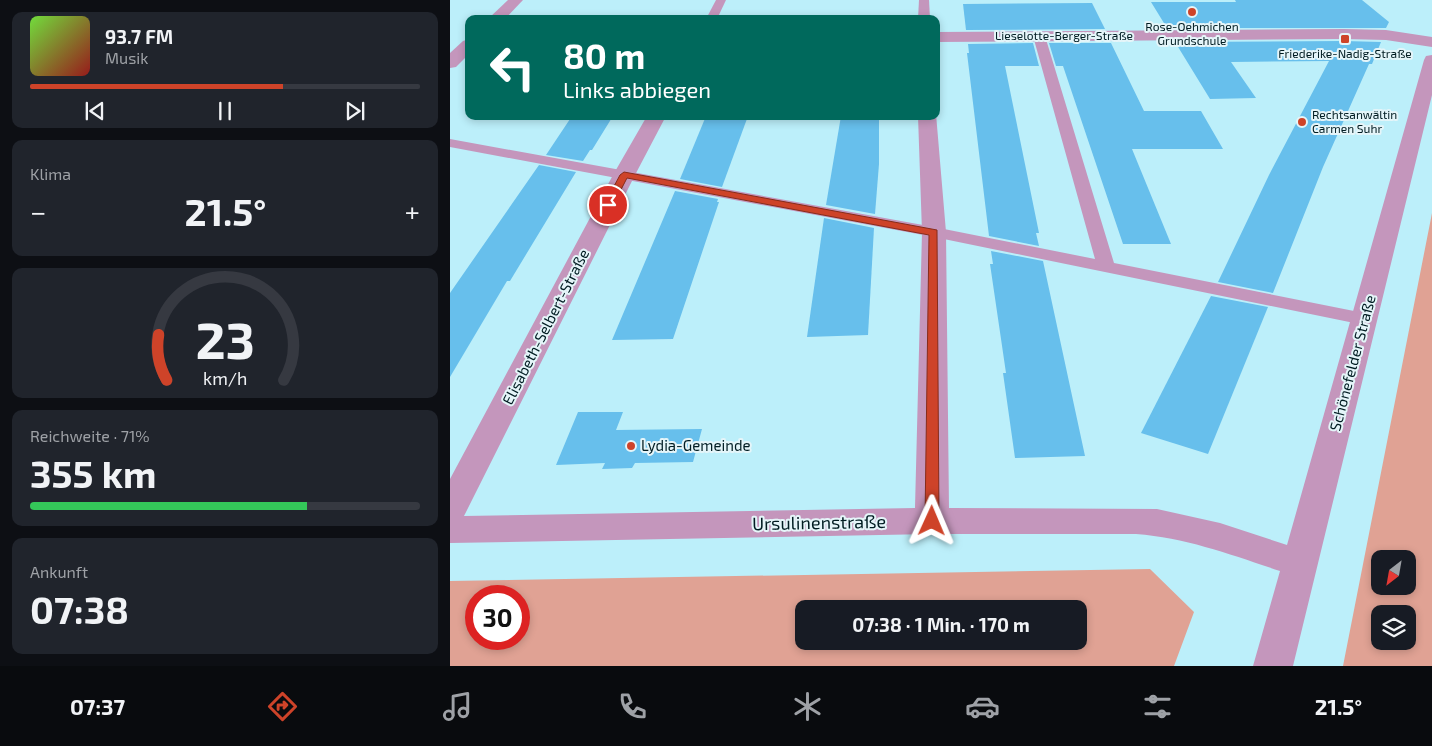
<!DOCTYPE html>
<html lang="de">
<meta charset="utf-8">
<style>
body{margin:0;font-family:"Exo 2",sans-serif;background:#20242c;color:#f1f3f6;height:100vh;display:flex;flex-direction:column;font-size:19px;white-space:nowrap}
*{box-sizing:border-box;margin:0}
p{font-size:16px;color:#9ea1a6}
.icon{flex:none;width:28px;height:28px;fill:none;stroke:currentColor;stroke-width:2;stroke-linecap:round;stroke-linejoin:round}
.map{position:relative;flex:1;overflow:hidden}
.side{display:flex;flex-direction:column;gap:12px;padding:12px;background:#0d0f14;width:450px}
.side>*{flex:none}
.hud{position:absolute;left:15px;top:15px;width:475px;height:105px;border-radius:10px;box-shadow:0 2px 8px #0003;background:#00695c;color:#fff;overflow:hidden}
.needle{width:32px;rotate:211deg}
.buttons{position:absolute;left:921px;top:550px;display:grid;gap:10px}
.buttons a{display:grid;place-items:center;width:45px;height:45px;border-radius:10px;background:#171b24;box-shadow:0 2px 8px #0003;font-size:25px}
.speed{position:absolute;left:15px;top:585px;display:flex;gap:10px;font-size:25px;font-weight:700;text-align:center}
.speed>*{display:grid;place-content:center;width:65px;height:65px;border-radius:50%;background:#171b24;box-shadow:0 2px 8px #0003;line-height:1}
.speed .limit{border:8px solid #d22;background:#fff;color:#111}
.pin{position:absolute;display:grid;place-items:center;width:42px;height:42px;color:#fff;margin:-21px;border:2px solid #fff;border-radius:50%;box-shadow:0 1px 5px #0007}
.me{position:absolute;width:55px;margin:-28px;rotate:1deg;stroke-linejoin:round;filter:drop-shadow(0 0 4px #0008)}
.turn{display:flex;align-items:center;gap:18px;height:105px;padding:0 15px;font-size:22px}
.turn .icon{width:65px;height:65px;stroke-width:2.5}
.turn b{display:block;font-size:35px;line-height:42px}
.big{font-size:38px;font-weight:700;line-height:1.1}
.side .widget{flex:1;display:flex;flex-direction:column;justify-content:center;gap:8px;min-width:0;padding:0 18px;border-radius:10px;background:#20242c}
.side .dial{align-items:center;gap:0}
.dial svg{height:130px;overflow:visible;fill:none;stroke:#363941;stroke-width:7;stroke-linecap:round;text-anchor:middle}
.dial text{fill:#f1f3f6;stroke:none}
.song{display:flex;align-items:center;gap:15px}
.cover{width:60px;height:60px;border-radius:8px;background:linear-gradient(135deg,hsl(100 70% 55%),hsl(0 70% 35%))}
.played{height:5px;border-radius:2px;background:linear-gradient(90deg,#ce4329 65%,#363941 65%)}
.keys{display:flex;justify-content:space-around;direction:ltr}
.heat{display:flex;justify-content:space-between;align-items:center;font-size:28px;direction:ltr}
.charge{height:8px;border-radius:4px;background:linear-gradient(90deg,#34c759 71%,#363941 0)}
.trip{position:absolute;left:345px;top:600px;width:292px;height:50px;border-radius:10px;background:#171b24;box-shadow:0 2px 8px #0003;font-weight:700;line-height:50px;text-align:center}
.tab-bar{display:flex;height:80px;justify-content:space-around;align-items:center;background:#090b0e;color:#9ea1a6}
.tab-bar .icon{width:35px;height:35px}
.tab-bar .current{color:#ce4329}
.tab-bar b{font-size:22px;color:#f1f3f6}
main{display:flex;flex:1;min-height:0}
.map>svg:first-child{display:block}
.green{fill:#e0a294;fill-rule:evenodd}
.building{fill:#67bfec}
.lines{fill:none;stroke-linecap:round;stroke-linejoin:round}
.service{fill:#c496bc;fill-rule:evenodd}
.minor{fill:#c496bc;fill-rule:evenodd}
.route{fill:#ce4329;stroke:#862c1b}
.poi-dot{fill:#ce4329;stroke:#e5f5f9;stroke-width:2}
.labels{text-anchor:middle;stroke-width:4;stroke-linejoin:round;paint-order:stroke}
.far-poi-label{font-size:12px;fill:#011c22;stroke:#e5f5f9}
.far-street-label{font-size:12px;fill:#011c22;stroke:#e5f5f9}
.street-label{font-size:15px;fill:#011c22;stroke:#e5f5f9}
.poi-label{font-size:15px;fill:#011c22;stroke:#e5f5f9;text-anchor:start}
.near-street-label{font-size:18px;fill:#011c22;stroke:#e5f5f9}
</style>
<main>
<section class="side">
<div class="widget">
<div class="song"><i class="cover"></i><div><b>93.7 FM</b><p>Musik</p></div></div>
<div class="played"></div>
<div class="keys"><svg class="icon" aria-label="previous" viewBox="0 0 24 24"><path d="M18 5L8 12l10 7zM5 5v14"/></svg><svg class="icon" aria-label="pause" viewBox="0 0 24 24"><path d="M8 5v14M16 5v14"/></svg><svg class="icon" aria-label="next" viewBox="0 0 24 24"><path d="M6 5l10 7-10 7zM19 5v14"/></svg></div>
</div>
<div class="widget"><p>Klima</p>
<div class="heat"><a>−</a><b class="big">21.5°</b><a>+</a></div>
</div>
<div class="widget dial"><svg viewBox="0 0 100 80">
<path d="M14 69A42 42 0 1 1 86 69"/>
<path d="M14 69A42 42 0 0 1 9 41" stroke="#ce4329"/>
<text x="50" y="56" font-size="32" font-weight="700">23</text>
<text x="50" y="72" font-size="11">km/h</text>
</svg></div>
<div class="widget"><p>Reichweite · 71%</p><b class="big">355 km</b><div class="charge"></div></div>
<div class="widget"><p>Ankunft</p><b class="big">07:38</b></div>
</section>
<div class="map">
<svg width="982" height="666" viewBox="0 0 982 666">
<rect width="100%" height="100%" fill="#bceffa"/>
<g class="green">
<path d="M 982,213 L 982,666 L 893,666 ZM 930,559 L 958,559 L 958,586 L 930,586 ZM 930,614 L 958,614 L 958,641 L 930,641 Z"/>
<path d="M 700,569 L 744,612 L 724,666 L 0,666 L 0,581 ZM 26,596 L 69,596 L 69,639 L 26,639 ZM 354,609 L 629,609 L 629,641 L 354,641 Z"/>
</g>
<g class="building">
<path d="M 785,0 L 912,0 L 939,22 L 936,28 L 717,28 L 701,2 L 786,2 Z"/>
<path d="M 642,3 L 655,29 L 516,30 L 513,4 Z"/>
<path d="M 894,41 L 931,42 L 922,64 L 919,64 L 873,167 L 823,293 L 768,282 L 819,175 L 879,61 L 781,62 L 806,98 L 760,99 L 725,42 Z"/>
<path d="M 583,43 L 589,66 L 555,66 L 589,233 L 586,233 L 589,246 L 539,236 L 517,53 L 519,53 L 518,44 Z"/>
<path d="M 599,43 L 661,43 L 694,111 L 751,111 L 773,149 L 682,149 L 721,244 L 673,244 L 613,66 L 606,66 Z"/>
<path d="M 122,116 L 163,116 L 142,150 L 140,150 L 133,161 L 96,155 Z"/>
<path d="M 256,116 L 298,116 L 272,187 L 230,179 Z"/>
<path d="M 391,116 L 429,116 L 429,164 L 425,214 L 376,205 Z"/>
<path d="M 89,165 L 126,172 L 60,281 L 57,281 L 0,377 L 0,293 Z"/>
<path d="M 225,191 L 268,199 L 267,202 L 269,202 L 223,339 L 162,340 Z"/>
<path d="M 374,218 L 424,228 L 418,335 L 357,337 Z"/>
<path d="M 541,251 L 593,261 L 635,456 L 565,458 L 553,373 L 556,373 L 540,264 L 543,264 Z"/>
<path d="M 761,296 L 818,307 L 758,454 L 691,433 Z"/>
<path d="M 128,412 L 173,412 L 166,430 L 252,429 L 243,462 L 185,463 L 182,468 L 152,469 L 155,463 L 106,465 Z"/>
</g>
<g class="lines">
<g class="service">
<path d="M 266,0 L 276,0 L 267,19 L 256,19 Z"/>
<path d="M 469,0 L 479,0 L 480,19 L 468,19 Z"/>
<path d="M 589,33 L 595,36 L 664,263 L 914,313 L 921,315 L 924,319 L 921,323 L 914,325 L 484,237 L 0,147 L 0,139 L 484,227 L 645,259 L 583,36 Z"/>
</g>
<g class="minor">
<path d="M 58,0 L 73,0 L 55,19 L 38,19 Z"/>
<path d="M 894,29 L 936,30 L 982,37 L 982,47 L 936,40 L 894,39 L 486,42 L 486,32 Z"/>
<path d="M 19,39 L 19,54 L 6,67 L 0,68 L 0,53 L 13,41 Z"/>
<path d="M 982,55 L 982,95 L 843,666 L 803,666 L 830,571 C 782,555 737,538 686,534 L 482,534 L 0,543 L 0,479 L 163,175 L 197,116 L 216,116 L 185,175 L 14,516 L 465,508 L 472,232 L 468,116 L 486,116 L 486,114 L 496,232 L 499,508 L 707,509 L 770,523 L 837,545 L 974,60 L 976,56 Z"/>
</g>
</g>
<path class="route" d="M 174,172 L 487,230 L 489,521 L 487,525 L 482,527 L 477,525 L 475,521 L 479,235 L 177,178 L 162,207 L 155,207 L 154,205 L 170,175 Z"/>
<g class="poi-dot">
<circle cx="742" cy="12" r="5"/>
<rect x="890" y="34" width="10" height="10" rx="2.5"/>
<circle cx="852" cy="122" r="5"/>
<circle cx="181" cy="446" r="5"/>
</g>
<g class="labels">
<g class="far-poi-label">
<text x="742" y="31">Rose-Oehmichen<tspan x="742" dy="14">Grundschule</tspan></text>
<text x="895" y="58">Friederike-Nadig-Straße</text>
<text x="862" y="119" text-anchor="start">Rechtsanwältin<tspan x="862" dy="14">Carmen Suhr</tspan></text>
</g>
<g class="far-street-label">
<text x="614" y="40">Lieselotte-Berger-Straße</text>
</g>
<g class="street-label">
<text transform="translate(96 327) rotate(-63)" y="5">Elisabeth-Selbert-Straße</text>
<text transform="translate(903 363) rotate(-75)" y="5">Schönefelder Straße</text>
</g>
<g class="poi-label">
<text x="191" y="451">Lydia-Gemeinde</text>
</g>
<g class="near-street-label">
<text transform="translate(369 523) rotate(-1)" y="6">Ursulinenstraße</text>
</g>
</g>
</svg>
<div class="buttons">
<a><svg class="needle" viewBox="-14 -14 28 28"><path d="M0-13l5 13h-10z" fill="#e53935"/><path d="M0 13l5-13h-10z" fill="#9ea1a6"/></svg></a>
<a><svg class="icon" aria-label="layers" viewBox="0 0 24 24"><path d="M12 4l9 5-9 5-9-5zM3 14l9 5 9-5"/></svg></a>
</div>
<div class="speed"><div class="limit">30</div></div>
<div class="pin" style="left:158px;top:205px;background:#d93025"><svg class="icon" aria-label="arrive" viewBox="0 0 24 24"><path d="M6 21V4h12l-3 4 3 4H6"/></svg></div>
<svg class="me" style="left:482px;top:521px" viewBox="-20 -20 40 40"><path d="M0-17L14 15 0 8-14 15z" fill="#ce4329" stroke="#fff" stroke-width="4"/></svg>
<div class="trip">07:38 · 1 Min. · 170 m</div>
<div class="hud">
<div class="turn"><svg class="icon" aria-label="left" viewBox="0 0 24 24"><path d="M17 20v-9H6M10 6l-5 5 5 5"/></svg><div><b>80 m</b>Links abbiegen</div></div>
</div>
</div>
</main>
<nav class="tab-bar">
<b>07:37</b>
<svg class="icon current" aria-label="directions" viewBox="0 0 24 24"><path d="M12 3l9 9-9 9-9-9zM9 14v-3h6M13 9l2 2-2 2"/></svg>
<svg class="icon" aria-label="music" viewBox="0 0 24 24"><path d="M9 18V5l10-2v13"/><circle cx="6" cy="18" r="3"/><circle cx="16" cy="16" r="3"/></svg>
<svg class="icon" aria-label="phone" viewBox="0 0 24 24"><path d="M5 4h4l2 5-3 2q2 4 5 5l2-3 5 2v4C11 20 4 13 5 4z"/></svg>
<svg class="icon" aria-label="climate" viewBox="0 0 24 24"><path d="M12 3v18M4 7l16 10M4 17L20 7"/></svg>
<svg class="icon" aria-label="car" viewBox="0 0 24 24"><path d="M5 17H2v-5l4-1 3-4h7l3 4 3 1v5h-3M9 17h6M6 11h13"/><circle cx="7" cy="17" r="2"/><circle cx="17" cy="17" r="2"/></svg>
<svg class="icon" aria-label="filters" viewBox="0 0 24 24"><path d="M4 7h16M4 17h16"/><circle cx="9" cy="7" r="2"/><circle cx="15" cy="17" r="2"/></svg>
<b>21.5°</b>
</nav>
